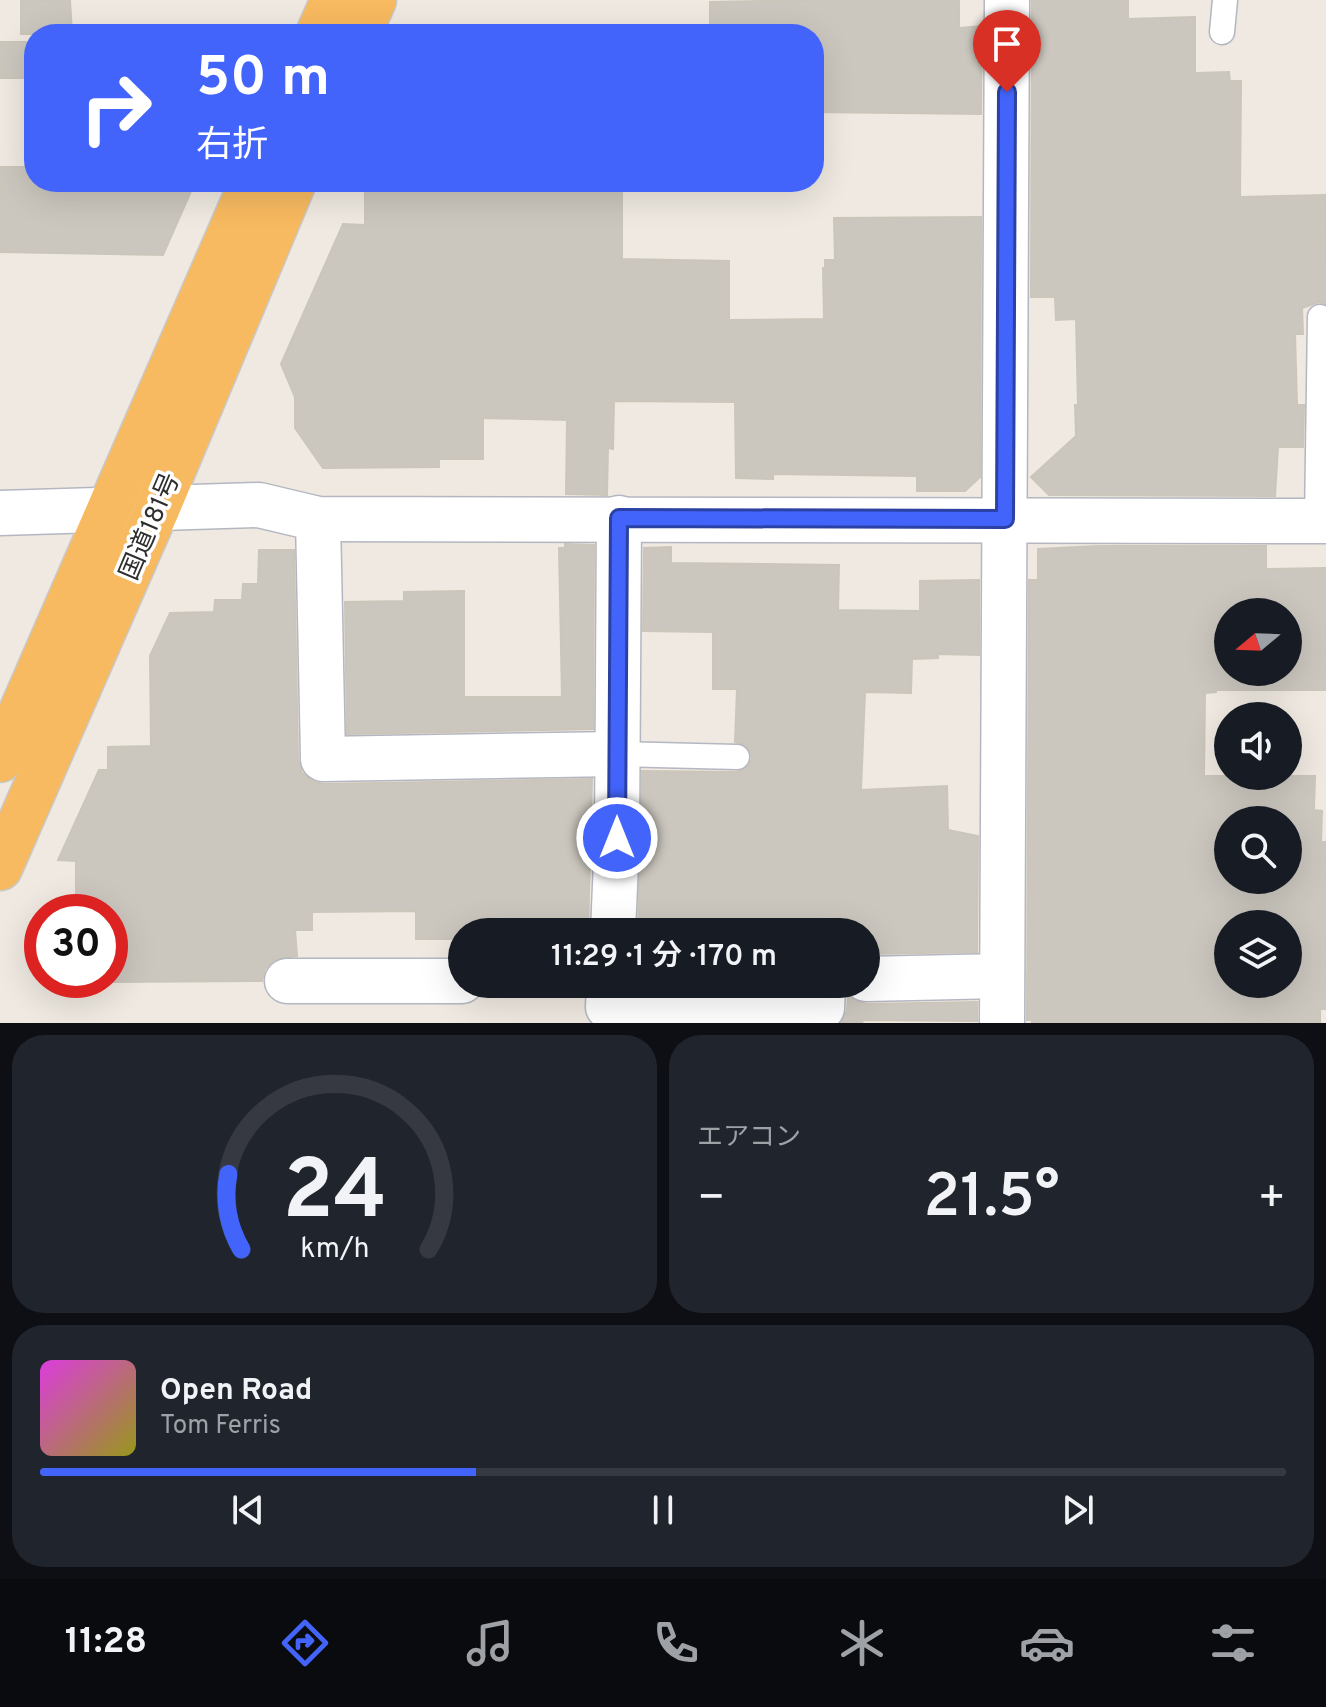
<!DOCTYPE html>
<html lang="ja">
<meta charset="utf-8">
<style>
body{margin:0;font-family:Overpass,"Noto Sans JP",sans-serif;background:#20242c;color:#f1f3f6;height:100vh;display:flex;flex-direction:column;font-size:30px;white-space:nowrap}
*{box-sizing:border-box;margin:0}
p{font-size:26px;color:#9ea1a6}
.icon{flex:none;width:44px;height:44px;fill:none;stroke:currentColor;stroke-width:2;stroke-linecap:round;stroke-linejoin:round}
.map{position:relative;height:1023px;overflow:hidden}
.panel{display:flex;flex-direction:column;gap:12px;padding:12px;background:#0d0f14;flex:1}
.panel>*{flex:none}
.hud{position:absolute;left:24px;top:24px;width:800px;height:168px;border-radius:32px;box-shadow:0 8px 32px #0002;background:#4264fb;color:#fff;overflow:hidden}
.needle{width:52px;rotate:251deg}
.tools{position:absolute;left:1214px;top:598px;display:grid;gap:16px}
.tools a{display:grid;place-items:center;width:88px;height:88px;border-radius:50%;background:#171b24;box-shadow:0 8px 32px #0002;font-size:40px}
.speed{position:absolute;left:24px;top:894px;display:flex;gap:16px;font-size:40px;font-weight:700;text-align:center}
.speed>*{display:grid;place-content:center;width:104px;height:104px;border-radius:50%;background:#171b24;box-shadow:0 8px 32px #0002;line-height:1}
.speed .limit{border:12px solid #d22;background:#fff;color:#111}
.pin{position:absolute;display:grid;place-items:center;width:68px;height:68px;color:#fff;margin:-82px -34px;border-radius:50% 50% 50% 0;rotate:-45deg;box-shadow:0 0 8px #0007}
.pin .icon{rotate:45deg}
.me{position:absolute;width:88px;margin:-44px;rotate:0deg;stroke-linejoin:round;filter:drop-shadow(0 0 6px #0008)}
.turn{display:flex;align-items:center;gap:28px;height:168px;padding:0 40px;font-size:36px}
.turn .icon{width:104px;height:104px;stroke-width:2.5}
.turn b{display:block;font-size:56px;line-height:68px}
.big{font-size:60px;font-weight:600;line-height:1.1}
.panel .card{flex:1;display:flex;flex-direction:column;justify-content:center;gap:12px;min-width:0;padding:0 28px;border-radius:32px;background:#20242c}
.panel .dial{align-items:center;gap:0}
.dial svg{height:208px;overflow:visible;fill:none;stroke:#363941;stroke-width:7;stroke-linecap:round;text-anchor:middle}
.dial text{fill:#f1f3f6;stroke:none}
.song{display:flex;align-items:center;gap:24px}
.cover{width:96px;height:96px;border-radius:12px;background:linear-gradient(135deg,hsl(300 70% 55%),hsl(60 70% 35%))}
.played{height:8px;border-radius:4px;background:linear-gradient(90deg,#4264fb 35%,#363941 35%)}
.keys{display:flex;justify-content:space-around;direction:ltr}
.heat{display:flex;justify-content:space-between;align-items:center;font-size:44px;direction:ltr}
.panel .tiles{flex:1;display:grid;gap:12px;grid-template-columns:1fr 1fr}
.card:last-child{grid-column:span 2}
.trip{position:absolute;left:448px;top:918px;width:432px;height:80px;border-radius:40px;background:#171b24;box-shadow:0 8px 32px #0002;font-weight:600;line-height:80px;text-align:center}
.tabs{display:flex;height:128px;justify-content:space-around;align-items:center;background:#090b0e;color:#9ea1a6}
.tabs .icon{width:56px;height:56px}
.tabs .active{color:#4264fb}
.tabs b{font-size:36px;color:#f1f3f6}
.map>svg:first-child{display:block}
.building{fill:#cbc7bf;stroke:#cbc5ba;stroke-width:2;fill-rule:evenodd}
.lines{fill:none;stroke-linecap:round;stroke-linejoin:round}
.service-casing{stroke:#b4b7c1;stroke-width:27}
.minor-casing{stroke:#b4b7c1;stroke-width:47}
.trunk-casing{stroke:#c9c9c9;stroke-width:47}
.service{stroke:#fff;stroke-width:24}
.minor{stroke:#fff;stroke-width:44}
.trunk{stroke:#f8ba60;stroke-width:44}
.route-casing{stroke:#2b41a3;stroke-width:20}
.route{stroke:#4264fb;stroke-width:14}
.labels{text-anchor:middle;stroke-width:7;stroke-linejoin:round;paint-order:stroke}
.street-label{font-size:26px;fill:#2e2e2e;stroke:#fff}
</style>
<div class="map">
<svg width="1326" height="1023" viewBox="0 0 1326 1023">
<rect width="100%" height="100%" fill="#efe9e1"/>
<g class="building">
<path d="M 21,0 L 70,0 L 72,34 L 21,34 Z"/>
<path d="M 811,0 L 959,0 L 959,28 L 982,26 L 981,114 L 814,112 L 814,34 L 710,34 L 710,2 Z"/>
<path d="M 1032,0 L 1128,0 L 1128,19 L 1195,17 L 1195,73 L 1229,72 L 1230,81 L 1241,81 L 1240,197 L 1325,195 L 1326,304 L 1319,302 L 1302,308 L 1303,334 L 1295,334 L 1297,405 L 1304,405 L 1303,447 L 1278,447 L 1275,496 L 1049,495 L 1031,477 L 1076,436 L 1075,405 L 1078,405 L 1076,319 L 1056,320 L 1055,297 L 1031,297 Z"/>
<rect x="0" y="42" width="34" height="36"/>
<path d="M 0,167 L 34,167 L 34,182 L 195,182 L 163,255 L 0,252 Z"/>
<path d="M 392,182 L 622,182 L 622,259 L 729,261 L 729,320 L 824,319 L 823,268 L 825,268 L 825,260 L 835,260 L 834,218 L 981,217 L 980,477 L 965,491 L 917,491 L 917,476 L 773,474 L 773,479 L 736,478 L 735,402 L 614,401 L 613,449 L 608,448 L 607,495 L 566,494 L 567,420 L 483,418 L 483,459 L 439,459 L 439,467 L 323,468 L 295,428 L 295,397 L 281,364 L 343,224 L 365,225 L 365,186 L 391,184 Z"/>
<path d="M 565,544 L 594,545 L 593,729 L 347,734 L 345,602 L 404,601 L 404,592 L 464,591 L 464,697 L 562,697 L 559,548 L 565,548 Z"/>
<path d="M 1098,546 L 1266,546 L 1266,569 L 1326,568 L 1326,690 L 1216,690 L 1216,692 L 1205,693 L 1204,776 L 1315,776 L 1314,810 L 1322,811 L 1321,842 L 1326,842 L 1326,1009 L 1320,1009 L 1320,1023 L 1032,1023 L 1032,1020 L 1027,1020 L 1029,580 L 1038,580 L 1038,549 ZM 1228,612 L 1288,612 L 1288,672 L 1228,672 ZM 1228,820 L 1288,820 L 1288,880 L 1228,880 ZM 1228,924 L 1288,924 L 1288,984 L 1228,984 Z"/>
<path d="M 671,547 L 671,563 L 839,565 L 838,610 L 920,611 L 920,581 L 979,580 L 979,655 L 938,654 L 938,658 L 912,659 L 911,693 L 865,692 L 861,790 L 947,786 L 948,830 L 978,836 L 977,952 L 866,954 L 866,932 L 638,932 L 642,771 L 737,772 L 749,765 L 752,758 L 745,745 L 735,742 L 737,689 L 713,689 L 713,632 L 643,631 L 644,548 Z"/>
<path d="M 259,550 L 294,550 L 298,760 L 302,773 L 312,781 L 323,784 L 592,779 L 588,932 L 456,932 L 456,939 L 416,939 L 416,911 L 312,912 L 312,930 L 295,930 L 297,956 L 274,960 L 265,969 L 262,981 L 112,982 L 114,912 L 76,912 L 76,861 L 58,860 L 99,770 L 108,770 L 108,747 L 151,746 L 150,656 L 170,613 L 214,612 L 215,600 L 242,600 L 243,584 L 258,584 Z"/>
<path d="M 848,995 L 855,1001 L 867,1004 L 977,1002 L 977,1021 L 863,1020 L 862,1023 L 841,1023 L 847,1010 Z"/>
</g>
<g class="lines">
<defs>
<g id="service">
<path d="M 1222,32 L 1225,0"/>
<path d="M 1317,521 L 1320,317"/>
<path d="M 617,754 L 737,757"/>
</g>
<g id="minor">
<path d="M 0,513 L 259,505 L 318,519 L 1326,521"/>
<path d="M 318,519 L 323,759 L 617,754"/>
<path d="M 613,932 L 617,838 L 619,518"/>
<path d="M 866,979 L 1002,976"/>
<path d="M 287,981 L 462,981"/>
<path d="M 609,984 L 608,1007 L 822,1008 L 823,984"/>
<path d="M 1002,1023 L 1007,0"/>
</g>
<g id="trunk">
<path d="M 318,34 L 333,0"/>
<path d="M 359,34 L 374,0"/>
<path d="M 0,760 L 252,182"/>
<path d="M 0,868 L 158,507 L 294,182"/>
</g>
</defs>
<use href="#service" class="service-casing"/>
<use href="#minor" class="minor-casing"/>
<use href="#trunk" class="trunk-casing"/>
<use href="#service" class="service"/>
<use href="#minor" class="minor"/>
<use href="#trunk" class="trunk"/>
</g>
<g class="lines">
<defs>
<path id="route" d="M 617,838 L 619,518 L 1005,519 L 1007,92"/>
</defs>
<use href="#route" class="route-casing"/>
<use href="#route" class="route"/>
</g>
<g class="labels">
<g class="street-label">
<text transform="translate(149 526) rotate(-67)" y="9">国道181号</text>
</g>
</g>
</svg>
<div class="tools">
<a><svg class="needle" viewBox="-14 -14 28 28"><path d="M0-13l5 13h-10z" fill="#e53935"/><path d="M0 13l5-13h-10z" fill="#9ea1a6"/></svg></a>
<a><svg class="icon" aria-label="sound" viewBox="0 0 24 24"><path d="M4 9h4l5-4v14l-5-4H4zM17 9q2 3 0 6"/></svg></a>
<a><svg class="icon" aria-label="search" viewBox="0 0 24 24"><circle cx="10" cy="10" r="6"/><path d="M15 15l6 6"/></svg></a>
<a><svg class="icon" aria-label="layers" viewBox="0 0 24 24"><path d="M12 4l9 5-9 5-9-5zM3 14l9 5 9-5"/></svg></a>
</div>
<div class="speed"><div class="limit">30</div></div>
<div class="pin" style="left:1007px;top:92px;background:#d93025"><svg class="icon" aria-label="arrive" viewBox="0 0 24 24"><path d="M6 21V4h12l-3 4 3 4H6"/></svg></div>
<svg class="me" style="left:617px;top:838px" viewBox="-20 -20 40 40"><circle r="17" fill="#4264fb" stroke="#fff" stroke-width="3"/><path d="M0-11L8 9 0 5-8 9z" fill="#fff"/></svg>
<div class="trip">11:29 · 1 分 · 170 m</div>
<div class="hud">
<div class="turn"><svg class="icon" aria-label="right" viewBox="0 0 24 24"><path d="M7 20v-9h11M14 6l5 5-5 5"/></svg><div><b>50 m</b>右折</div></div>
</div>
</div>
<section class="panel">
<div class="tiles">
<div class="card dial"><svg viewBox="0 0 100 80">
<path d="M14 69A42 42 0 1 1 86 69"/>
<path d="M14 69A42 42 0 0 1 9 40" stroke="#4264fb"/>
<text x="50" y="56" font-size="32" font-weight="700">24</text>
<text x="50" y="72" font-size="11">km/h</text>
</svg></div>
<div class="card"><p>エアコン</p>
<div class="heat"><a>−</a><b class="big">21.5°</b><a>+</a></div>
</div>
<div class="card">
<div class="song"><i class="cover"></i><div><b>Open Road</b><p>Tom Ferris</p></div></div>
<div class="played"></div>
<div class="keys"><svg class="icon" aria-label="previous" viewBox="0 0 24 24"><path d="M18 5L8 12l10 7zM5 5v14"/></svg><svg class="icon" aria-label="pause" viewBox="0 0 24 24"><path d="M8 5v14M16 5v14"/></svg><svg class="icon" aria-label="next" viewBox="0 0 24 24"><path d="M6 5l10 7-10 7zM19 5v14"/></svg></div>
</div>
</div>
</section>
<nav class="tabs">
<b>11:28</b>
<svg class="icon active" aria-label="directions" viewBox="0 0 24 24"><path d="M12 3l9 9-9 9-9-9zM9 14v-3h6M13 9l2 2-2 2"/></svg>
<svg class="icon" aria-label="music" viewBox="0 0 24 24"><path d="M9 18V5l10-2v13"/><circle cx="6" cy="18" r="3"/><circle cx="16" cy="16" r="3"/></svg>
<svg class="icon" aria-label="phone" viewBox="0 0 24 24"><path d="M5 4h4l2 5-3 2q2 4 5 5l2-3 5 2v4C11 20 4 13 5 4z"/></svg>
<svg class="icon" aria-label="climate" viewBox="0 0 24 24"><path d="M12 3v18M4 7l16 10M4 17L20 7"/></svg>
<svg class="icon" aria-label="car" viewBox="0 0 24 24"><path d="M5 17H2v-5l4-1 3-4h7l3 4 3 1v5h-3M9 17h6M6 11h13"/><circle cx="7" cy="17" r="2"/><circle cx="17" cy="17" r="2"/></svg>
<svg class="icon" aria-label="filters" viewBox="0 0 24 24"><path d="M4 7h16M4 17h16"/><circle cx="9" cy="7" r="2"/><circle cx="15" cy="17" r="2"/></svg>
</nav>
